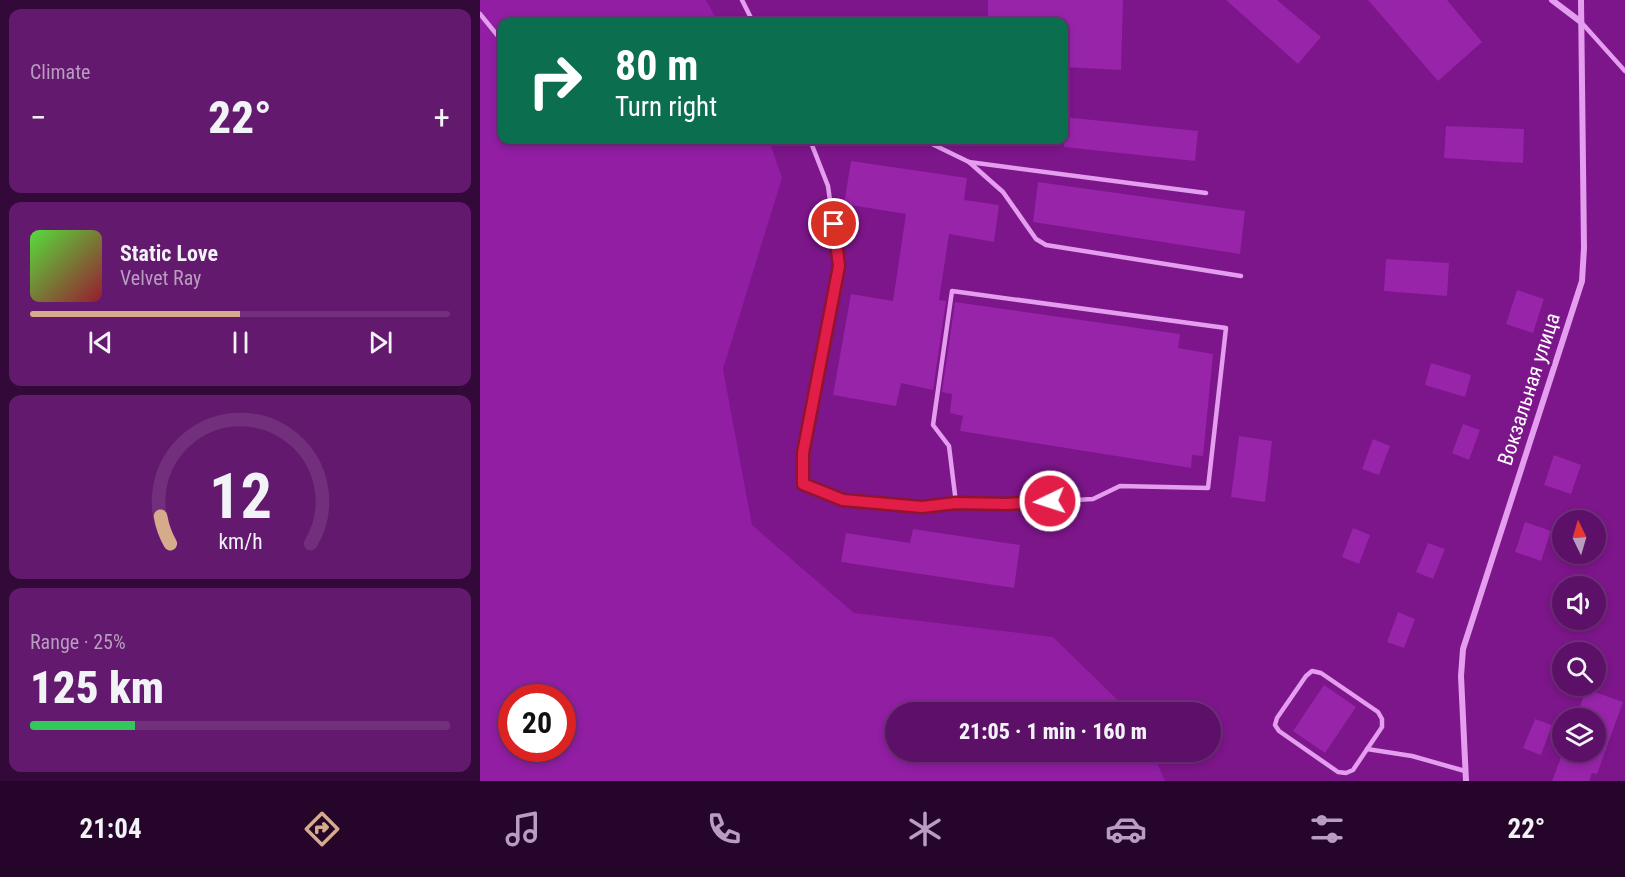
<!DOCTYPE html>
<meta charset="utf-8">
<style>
body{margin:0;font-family:"Roboto Condensed",sans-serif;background:#63196e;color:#f1f3f6;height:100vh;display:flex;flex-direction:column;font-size:22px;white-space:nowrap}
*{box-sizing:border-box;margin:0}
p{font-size:20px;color:#b99dc0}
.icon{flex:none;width:33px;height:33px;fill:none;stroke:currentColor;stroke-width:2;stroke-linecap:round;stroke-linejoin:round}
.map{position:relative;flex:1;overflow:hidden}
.drawer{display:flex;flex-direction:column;gap:9px;padding:9px;background:#330939;width:480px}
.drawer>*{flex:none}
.hud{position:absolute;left:18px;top:18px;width:570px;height:126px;border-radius:12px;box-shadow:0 3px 9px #0003,0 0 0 2px #72307c;background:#0b6e4f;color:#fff;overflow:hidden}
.needle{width:39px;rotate:355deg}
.tools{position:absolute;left:1072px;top:510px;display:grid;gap:12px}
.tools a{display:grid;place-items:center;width:54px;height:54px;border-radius:50%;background:#5d1068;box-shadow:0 3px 9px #0003,0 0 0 2px #72307c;font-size:30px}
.speed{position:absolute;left:18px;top:684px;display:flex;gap:12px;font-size:30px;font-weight:700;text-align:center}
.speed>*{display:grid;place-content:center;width:78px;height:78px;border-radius:50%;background:#5d1068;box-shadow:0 3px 9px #0003,0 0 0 2px #72307c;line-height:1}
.speed .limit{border:9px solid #d22;background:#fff;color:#111}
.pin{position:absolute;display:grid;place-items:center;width:51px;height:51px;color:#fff;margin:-26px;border:3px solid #fff;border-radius:50%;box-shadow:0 2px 6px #0007}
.me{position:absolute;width:66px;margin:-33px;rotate:266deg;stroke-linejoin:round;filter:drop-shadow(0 0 4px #0008)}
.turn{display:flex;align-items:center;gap:21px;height:126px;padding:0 18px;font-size:27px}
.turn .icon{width:78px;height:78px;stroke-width:2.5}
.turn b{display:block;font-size:42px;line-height:51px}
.big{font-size:45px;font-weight:800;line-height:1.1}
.drawer .card{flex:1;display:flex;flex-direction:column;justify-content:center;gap:9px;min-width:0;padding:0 21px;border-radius:12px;background:#63196e}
.drawer .dial{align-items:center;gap:0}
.dial svg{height:156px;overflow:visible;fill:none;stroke:#72307c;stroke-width:7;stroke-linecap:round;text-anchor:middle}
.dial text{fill:#f1f3f6;stroke:none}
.song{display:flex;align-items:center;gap:18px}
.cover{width:72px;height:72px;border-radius:9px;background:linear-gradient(135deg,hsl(110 70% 55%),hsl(350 70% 35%))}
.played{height:6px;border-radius:3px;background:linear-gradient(90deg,#d6ab8b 50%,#72307c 50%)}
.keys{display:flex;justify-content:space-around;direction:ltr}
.heat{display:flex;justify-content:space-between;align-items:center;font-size:33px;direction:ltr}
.charge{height:9px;border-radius:4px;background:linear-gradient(90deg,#34c759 25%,#72307c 0)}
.trip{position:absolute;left:405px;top:702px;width:336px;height:60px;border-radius:30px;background:#5d1068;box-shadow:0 3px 9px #0003,0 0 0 2px #72307c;font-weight:800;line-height:60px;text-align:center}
.tabs{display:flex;height:96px;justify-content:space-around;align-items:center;background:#25062a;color:#b99dc0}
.tabs .icon{width:42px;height:42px}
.tabs .active{color:#d6ab8b}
.tabs b{font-size:27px;color:#f1f3f6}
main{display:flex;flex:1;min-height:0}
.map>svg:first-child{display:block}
.green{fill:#911ea3;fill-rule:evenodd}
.building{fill:#9724a9}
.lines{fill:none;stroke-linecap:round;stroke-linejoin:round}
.lane{stroke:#e49def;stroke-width:4.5}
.street{stroke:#e49def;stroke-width:6}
.route-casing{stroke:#92132f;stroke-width:15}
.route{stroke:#e11d48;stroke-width:10}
.labels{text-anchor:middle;stroke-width:6;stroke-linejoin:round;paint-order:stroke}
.street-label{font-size:21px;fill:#fff;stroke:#7c168a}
</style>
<main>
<section class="drawer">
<div class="card"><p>Climate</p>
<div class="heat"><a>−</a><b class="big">22°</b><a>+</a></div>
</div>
<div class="card">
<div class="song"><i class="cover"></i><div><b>Static Love</b><p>Velvet Ray</p></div></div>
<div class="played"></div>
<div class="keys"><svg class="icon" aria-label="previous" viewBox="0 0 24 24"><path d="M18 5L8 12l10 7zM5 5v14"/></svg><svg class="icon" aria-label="pause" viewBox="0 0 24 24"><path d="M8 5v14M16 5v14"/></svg><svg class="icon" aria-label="next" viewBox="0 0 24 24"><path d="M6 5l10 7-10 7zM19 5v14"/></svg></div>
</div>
<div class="card dial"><svg viewBox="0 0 100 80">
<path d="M14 69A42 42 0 1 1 86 69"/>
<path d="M14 69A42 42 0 0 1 9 55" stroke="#d6ab8b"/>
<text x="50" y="56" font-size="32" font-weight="700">12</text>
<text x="50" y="72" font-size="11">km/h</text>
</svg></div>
<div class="card"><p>Range · 25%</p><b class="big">125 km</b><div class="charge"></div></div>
</section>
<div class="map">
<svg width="1145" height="781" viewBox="0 0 1145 781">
<rect width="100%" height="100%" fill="#7c168a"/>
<path class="green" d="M 0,0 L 226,0 L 238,22 L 22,22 L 22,140 L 289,140 L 302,178 L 243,369 L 272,525 L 374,613 L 573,637 L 650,712 L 416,712 L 416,752 L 672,752 L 685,781 L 0,781 ZM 32,698 L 82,698 L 82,748 L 32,748 Z"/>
<g class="building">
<path d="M 508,0 L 643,0 L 641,70 L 584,67 L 584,22 L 508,22 Z"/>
<path d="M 746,0 L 797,0 L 841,37 L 818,64 Z"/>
<path d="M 888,0 L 967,0 L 1002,42 L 958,81 Z"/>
<path d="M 584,117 L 718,131 L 715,161 L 584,147 Z"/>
<path d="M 966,126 L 1044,129 L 1043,163 L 964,158 Z"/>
<path d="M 371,161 L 487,178 L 484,200 L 519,205 L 514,242 L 469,234 L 459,300 L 466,301 L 453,390 L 421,383 L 416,406 L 353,395 L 371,294 L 413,301 L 426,214 L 364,204 Z"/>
<path d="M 558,182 L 765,211 L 760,254 L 553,222 Z"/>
<path d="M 906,259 L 969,263 L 967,296 L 904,291 Z"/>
<path d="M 1037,290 L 1064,299 L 1053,333 L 1026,324 Z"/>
<path d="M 475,302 L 700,334 L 698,348 L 733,354 L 723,456 L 712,455 L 711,468 L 480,431 L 483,416 L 470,413 L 472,394 L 462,392 Z"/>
<path d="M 951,363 L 991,375 L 985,397 L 945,385 Z"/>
<path d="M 983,424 L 1000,430 L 989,460 L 972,453 Z"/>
<path d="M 759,436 L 792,441 L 785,502 L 751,497 Z"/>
<path d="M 893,439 L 910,446 L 899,475 L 882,469 Z"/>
<path d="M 1074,455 L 1101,465 L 1091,494 L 1064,485 Z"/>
<path d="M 1045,522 L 1071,531 L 1061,561 L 1035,552 Z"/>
<path d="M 873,528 L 890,535 L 879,564 L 862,557 Z"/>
<path d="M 433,529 L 540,545 L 534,588 L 361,562 L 366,533 L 430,543 Z"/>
<path d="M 948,543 L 965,549 L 953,579 L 936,572 Z"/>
<path d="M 918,612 L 935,619 L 924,648 L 907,642 Z"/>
<path d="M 844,685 L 876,707 L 845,753 L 813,731 Z"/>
<path d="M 1106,689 L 1143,702 L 1117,774 L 1112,773 L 1109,781 L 1072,781 L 1083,752 L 1116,752 L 1116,718 L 1096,718 Z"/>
<path d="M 1055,719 L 1072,725 L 1061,755 L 1043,748 Z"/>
</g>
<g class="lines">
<g class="lane">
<path d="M 262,0 L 273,22"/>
<path d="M 0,14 L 22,41"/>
<path d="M 1101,22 L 1145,71"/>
<path d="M 330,140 L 348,186 L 359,266 L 323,453 L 323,484 L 363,500 L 443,507 L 476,503 L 527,504 L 613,499 L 640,486 L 728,488 L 746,328 L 472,291 L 453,425 L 469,446 L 476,503"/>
<path d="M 437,140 L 450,143 L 489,162 L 726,193"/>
<path d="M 489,162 L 523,192 L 556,239 L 566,245 L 761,276"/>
<path d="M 832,671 L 841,673 L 898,712 L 902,719 L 902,727 L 873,770 L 866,773 L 858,772 L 799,731 L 795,725 L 797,718 L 826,676 Z"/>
<path d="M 887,749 L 932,756 L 985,771"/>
</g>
<g class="street">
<path d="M 1072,0 L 1101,22"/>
<path d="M 986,781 L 981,676 L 983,649 L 1102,281 L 1104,248 L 1101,0"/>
</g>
</g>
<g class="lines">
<defs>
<path id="route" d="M 354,224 L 359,266 L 323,453 L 323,484 L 363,500 L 442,507 L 476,503 L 527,504 L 570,501"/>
</defs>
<use href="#route" class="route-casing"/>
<use href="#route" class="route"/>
</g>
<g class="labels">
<g class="street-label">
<text transform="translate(1049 389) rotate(-72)" y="7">Вокзальная улица</text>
</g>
</g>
</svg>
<div class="tools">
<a><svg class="needle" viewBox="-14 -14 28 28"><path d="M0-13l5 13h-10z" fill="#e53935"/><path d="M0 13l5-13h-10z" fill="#b99dc0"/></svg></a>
<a><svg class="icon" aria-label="sound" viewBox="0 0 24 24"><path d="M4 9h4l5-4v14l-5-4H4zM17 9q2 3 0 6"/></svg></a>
<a><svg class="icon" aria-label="search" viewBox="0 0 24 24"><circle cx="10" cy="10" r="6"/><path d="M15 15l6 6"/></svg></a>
<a><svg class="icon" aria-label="layers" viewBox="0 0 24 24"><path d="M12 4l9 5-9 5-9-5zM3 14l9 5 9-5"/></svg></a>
</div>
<div class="speed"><div class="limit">20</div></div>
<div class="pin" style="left:354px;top:224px;background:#d93025"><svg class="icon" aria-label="arrive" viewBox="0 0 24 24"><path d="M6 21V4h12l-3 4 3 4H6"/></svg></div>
<svg class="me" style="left:570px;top:501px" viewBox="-20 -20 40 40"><circle r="17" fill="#e11d48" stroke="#fff" stroke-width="3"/><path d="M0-11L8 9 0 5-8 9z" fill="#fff"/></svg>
<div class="trip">21:05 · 1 min · 160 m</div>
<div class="hud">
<div class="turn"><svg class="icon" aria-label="right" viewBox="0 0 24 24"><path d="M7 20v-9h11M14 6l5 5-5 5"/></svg><div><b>80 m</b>Turn right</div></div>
</div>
</div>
</main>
<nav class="tabs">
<b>21:04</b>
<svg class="icon active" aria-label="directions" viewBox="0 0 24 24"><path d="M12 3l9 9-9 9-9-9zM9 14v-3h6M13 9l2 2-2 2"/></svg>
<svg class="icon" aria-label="music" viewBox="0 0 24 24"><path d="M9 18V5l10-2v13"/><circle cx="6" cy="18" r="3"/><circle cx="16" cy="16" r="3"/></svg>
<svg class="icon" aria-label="phone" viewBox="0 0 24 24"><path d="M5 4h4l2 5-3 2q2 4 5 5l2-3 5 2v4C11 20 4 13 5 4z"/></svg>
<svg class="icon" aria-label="climate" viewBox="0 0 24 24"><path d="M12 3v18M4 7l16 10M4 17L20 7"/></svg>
<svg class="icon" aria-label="car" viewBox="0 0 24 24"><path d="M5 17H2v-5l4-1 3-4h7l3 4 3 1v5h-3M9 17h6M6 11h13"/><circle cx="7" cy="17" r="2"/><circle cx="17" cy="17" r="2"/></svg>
<svg class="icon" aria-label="filters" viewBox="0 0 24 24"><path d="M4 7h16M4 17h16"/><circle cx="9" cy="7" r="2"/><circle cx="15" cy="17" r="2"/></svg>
<b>22°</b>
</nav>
